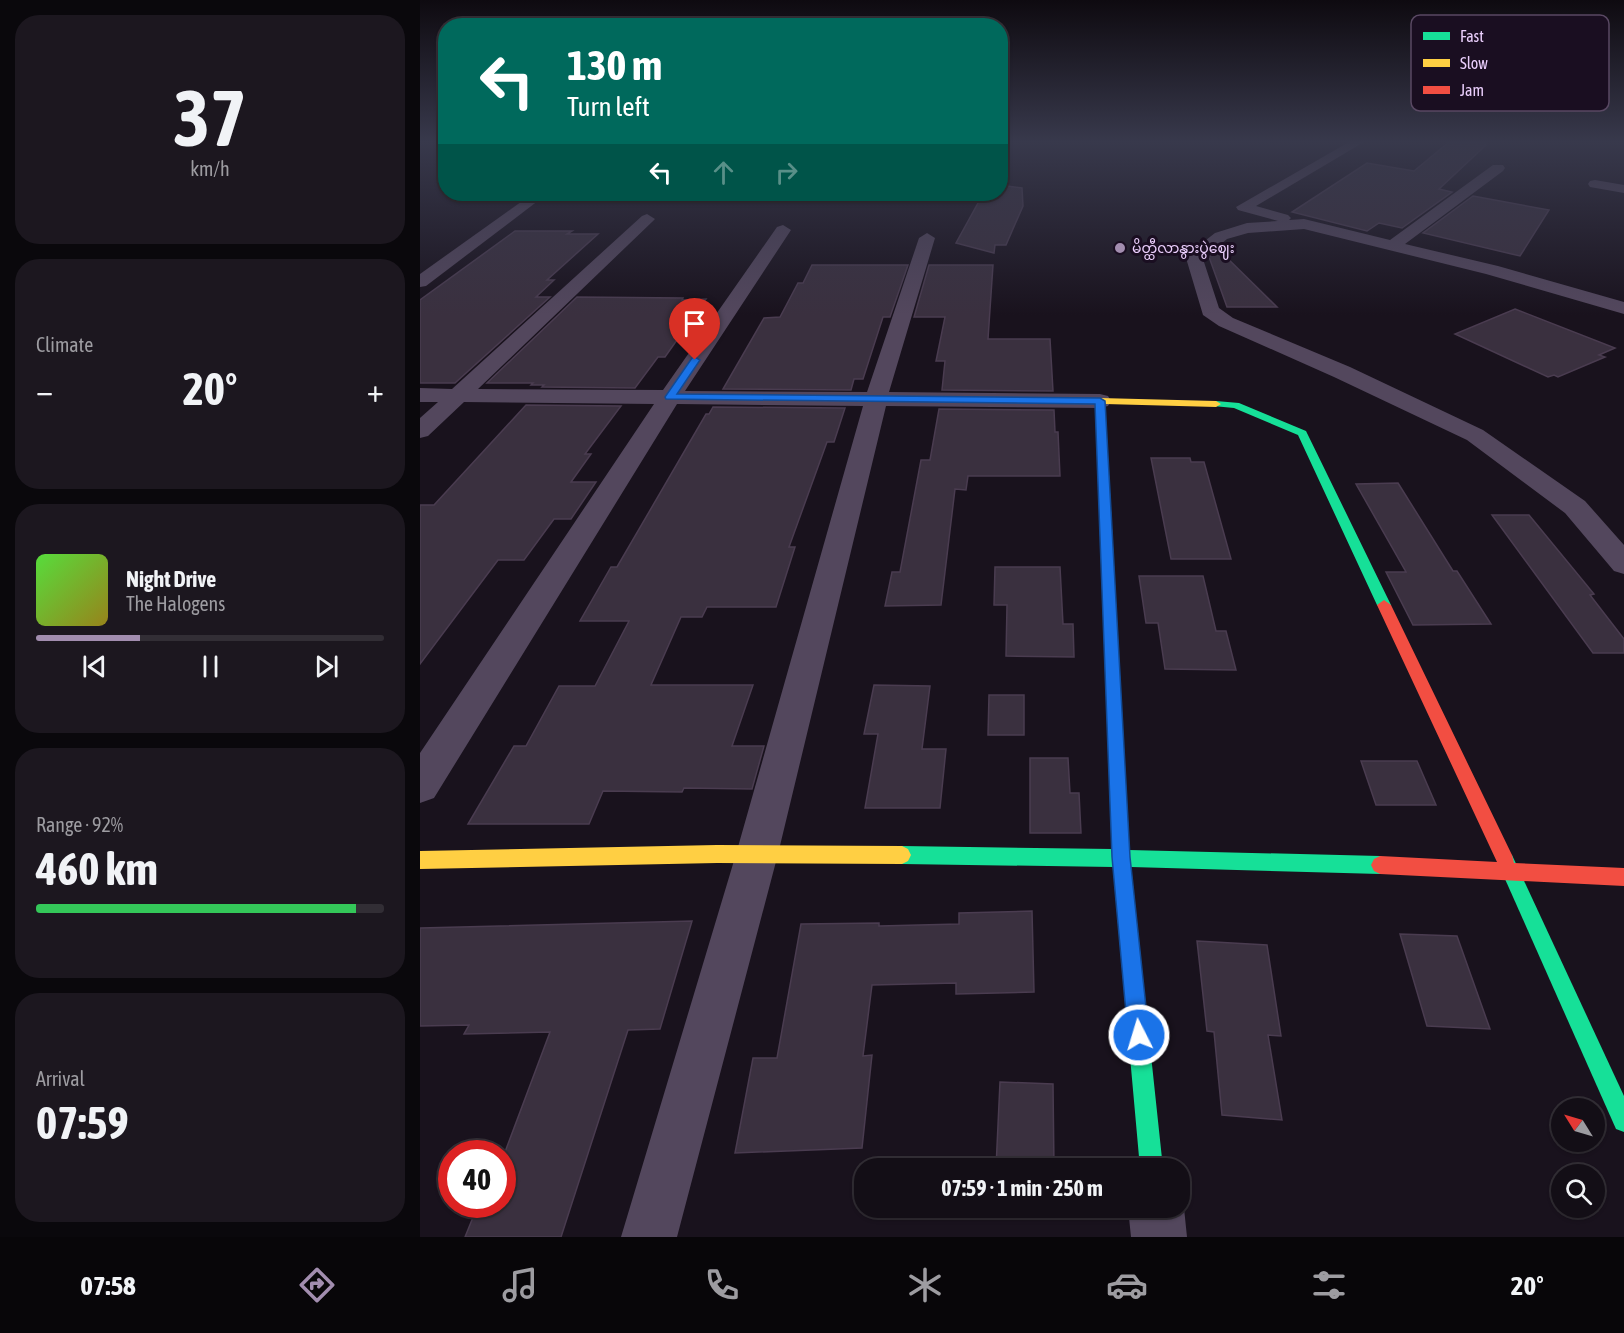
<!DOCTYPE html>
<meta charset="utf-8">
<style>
body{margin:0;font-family:"Asap Condensed","Noto Sans Myanmar",sans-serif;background:#1c171f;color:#f1f3f6;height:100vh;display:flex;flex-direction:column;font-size:22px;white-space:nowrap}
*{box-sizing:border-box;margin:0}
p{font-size:20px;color:#9d9ca1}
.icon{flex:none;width:33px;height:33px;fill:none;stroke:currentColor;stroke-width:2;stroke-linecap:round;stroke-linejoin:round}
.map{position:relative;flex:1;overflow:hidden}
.drawer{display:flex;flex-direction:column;gap:15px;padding:15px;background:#0a080c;width:420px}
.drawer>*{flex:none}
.banner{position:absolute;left:18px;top:18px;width:570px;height:183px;border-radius:24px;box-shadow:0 2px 4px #0004,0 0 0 2px #322e35;background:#00695c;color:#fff;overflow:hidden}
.needle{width:39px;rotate:307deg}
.controls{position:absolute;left:1131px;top:1098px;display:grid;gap:12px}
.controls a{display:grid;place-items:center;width:54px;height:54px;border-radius:50%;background:#130e16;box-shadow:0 2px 4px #0004,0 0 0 2px #322e35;font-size:30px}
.speed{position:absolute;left:18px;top:1140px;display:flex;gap:12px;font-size:30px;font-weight:700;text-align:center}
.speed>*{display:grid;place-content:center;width:78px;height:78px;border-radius:50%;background:#130e16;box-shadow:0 2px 4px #0004,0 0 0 2px #322e35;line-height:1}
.speed .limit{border:9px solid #d22;background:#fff;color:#111}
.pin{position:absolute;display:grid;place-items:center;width:51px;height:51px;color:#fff;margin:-62px -26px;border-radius:50% 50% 50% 0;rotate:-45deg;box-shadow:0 0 6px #0007}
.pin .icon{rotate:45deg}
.me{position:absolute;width:66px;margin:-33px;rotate:355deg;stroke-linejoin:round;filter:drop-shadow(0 0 4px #0008)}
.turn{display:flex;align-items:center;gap:21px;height:126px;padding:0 30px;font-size:27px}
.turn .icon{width:78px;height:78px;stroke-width:2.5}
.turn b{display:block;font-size:42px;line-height:51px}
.lanes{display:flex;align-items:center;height:57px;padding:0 30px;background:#0003;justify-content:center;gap:30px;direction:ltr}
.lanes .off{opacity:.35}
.big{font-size:45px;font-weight:700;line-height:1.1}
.drawer .card{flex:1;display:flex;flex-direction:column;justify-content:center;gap:9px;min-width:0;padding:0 21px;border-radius:24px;background:#1c171f}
.drawer .dial{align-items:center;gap:0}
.dial b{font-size:78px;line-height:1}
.song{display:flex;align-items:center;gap:18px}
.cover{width:72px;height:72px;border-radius:9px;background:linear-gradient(135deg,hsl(110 70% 55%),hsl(50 70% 35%))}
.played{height:6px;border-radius:3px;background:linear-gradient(90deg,#a28daf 30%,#322e35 30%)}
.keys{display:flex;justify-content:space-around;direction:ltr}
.heat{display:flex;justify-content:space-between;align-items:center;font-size:33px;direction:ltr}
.charge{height:9px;border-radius:4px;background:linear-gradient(90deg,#34c759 92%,#322e35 0)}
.trip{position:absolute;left:434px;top:1158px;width:336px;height:60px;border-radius:24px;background:#130e16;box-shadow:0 2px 4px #0004,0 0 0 2px #322e35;font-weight:700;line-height:60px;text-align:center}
.dock{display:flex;height:96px;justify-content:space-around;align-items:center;background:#080609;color:#9d9ca1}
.dock .icon{width:42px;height:42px}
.dock .selected{color:#a28daf}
.dock b{font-size:27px;color:#f1f3f6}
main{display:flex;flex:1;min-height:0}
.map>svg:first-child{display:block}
.building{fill:#3a303f;stroke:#4a3c50;stroke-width:1.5}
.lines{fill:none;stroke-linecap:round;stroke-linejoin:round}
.street{fill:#53475d;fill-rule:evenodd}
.fast{fill:#16e098;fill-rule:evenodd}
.slow{fill:#ffcf43;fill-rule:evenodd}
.jam{fill:#f24e42;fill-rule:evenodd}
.route{fill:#1a73e8;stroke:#114b97;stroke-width:1.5}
.poi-dot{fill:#a28daf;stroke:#1a0e21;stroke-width:2}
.labels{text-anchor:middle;stroke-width:6;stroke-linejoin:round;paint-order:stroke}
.far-poi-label{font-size:14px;fill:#ebcffd;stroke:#1a0e21;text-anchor:start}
.key{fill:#1a0e21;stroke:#594863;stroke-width:1.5}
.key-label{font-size:16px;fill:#ebcffd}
</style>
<main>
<section class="drawer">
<div class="card dial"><b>37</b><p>km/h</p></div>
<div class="card"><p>Climate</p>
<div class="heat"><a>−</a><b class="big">20°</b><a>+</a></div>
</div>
<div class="card">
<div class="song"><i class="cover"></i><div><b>Night Drive</b><p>The Halogens</p></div></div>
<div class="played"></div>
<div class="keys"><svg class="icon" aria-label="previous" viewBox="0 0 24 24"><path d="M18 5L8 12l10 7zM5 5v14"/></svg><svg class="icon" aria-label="pause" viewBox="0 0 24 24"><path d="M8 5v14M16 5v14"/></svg><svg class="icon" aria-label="next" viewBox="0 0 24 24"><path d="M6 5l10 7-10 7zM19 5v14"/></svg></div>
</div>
<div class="card"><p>Range · 92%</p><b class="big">460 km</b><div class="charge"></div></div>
<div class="card"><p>Arrival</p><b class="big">07:59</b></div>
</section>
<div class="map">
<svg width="1204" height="1237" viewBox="0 0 1204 1237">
<rect width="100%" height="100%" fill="#19121d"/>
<g class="building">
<path d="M 1029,142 L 1063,142 L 1066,145 L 1019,189 L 1032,192 L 982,228 L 959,223 L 947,231 L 872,212 L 947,163 L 994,171 Z"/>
<path d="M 580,185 L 602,188 L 603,206 L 586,245 L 575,245 L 574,253 L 536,243 L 563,194 L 580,194 Z"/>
<path d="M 1053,196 L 1129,210 L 1100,256 L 1003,233 Z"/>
<path d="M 95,231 L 152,231 L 147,234 L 178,234 L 127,280 L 134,280 L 116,297 L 130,297 L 35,383 L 0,383 L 0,300 Z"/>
<path d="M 798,249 L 857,307 L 807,307 L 789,257 Z"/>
<path d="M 392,265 L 488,265 L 470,317 L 463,317 L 443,379 L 434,379 L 431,390 L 303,389 L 344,318 L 360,317 L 378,283 L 383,283 Z"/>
<path d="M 509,265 L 573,265 L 568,339 L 630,339 L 633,391 L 522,390 L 525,361 L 516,361 L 525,317 L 494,317 Z"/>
<path d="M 157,297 L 263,298 L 262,300 L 286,299 L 245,357 L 238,357 L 215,388 L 122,387 L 124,385 L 111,385 L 113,383 L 67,383 Z"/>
<path d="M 1095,309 L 1195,348 L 1179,355 L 1185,357 L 1138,377 L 1134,375 L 1128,377 L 1035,334 Z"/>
<path d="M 106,405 L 201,406 L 165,454 L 171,454 L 151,482 L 176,482 L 151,519 L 134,519 L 104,560 L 78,560 L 0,664 L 0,505 L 14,505 Z"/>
<path d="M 293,407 L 425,408 L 414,442 L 407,442 L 369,547 L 375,547 L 356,607 L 287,607 L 282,617 L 261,617 L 231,685 L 333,685 L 312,746 L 344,746 L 332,789 L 264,788 L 262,792 L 183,791 L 169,824 L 48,824 L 94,746 L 106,746 L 139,686 L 175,686 L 209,621 L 160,621 L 191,567 L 197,567 L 286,414 L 289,414 Z"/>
<path d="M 519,409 L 634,410 L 635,432 L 638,432 L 640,476 L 548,476 L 546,490 L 535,489 L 521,605 L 465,606 L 472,572 L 480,572 L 501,460 L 510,460 Z"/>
<path d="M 731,458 L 770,458 L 771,462 L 784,462 L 811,559 L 751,559 Z"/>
<path d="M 978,483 L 1033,571 L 1037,571 L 1071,624 L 993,625 L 966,572 L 986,572 L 936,484 Z"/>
<path d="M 1072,515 L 1109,515 L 1174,594 L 1170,595 L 1204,639 L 1204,653 L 1173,653 Z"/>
<path d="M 575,567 L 640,567 L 643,624 L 653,624 L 654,657 L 586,656 L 587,605 L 574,605 Z"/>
<path d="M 719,576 L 783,576 L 796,631 L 806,631 L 816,670 L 745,669 L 738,623 L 726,623 Z"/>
<path d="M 454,685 L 510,686 L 502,749 L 526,749 L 520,808 L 445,808 L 458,734 L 444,734 Z"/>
<path d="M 569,695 L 604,695 L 604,735 L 568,735 Z"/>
<path d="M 610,758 L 648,758 L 650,793 L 659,793 L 661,833 L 610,833 Z"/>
<path d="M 941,761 L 997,761 L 1016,805 L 956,805 Z"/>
<path d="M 612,911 L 614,992 L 536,994 L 536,983 L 452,985 L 443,1056 L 452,1055 L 442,1148 L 315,1153 L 333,1058 L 357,1058 L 381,924 L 459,923 L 459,926 L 539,924 L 539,913 Z"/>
<path d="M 272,921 L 240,1029 L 208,1030 L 141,1237 L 45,1237 L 58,1205 L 82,1204 L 82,1160 L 130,1032 L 44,1034 L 49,1025 L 0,1026 L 0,928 Z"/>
<path d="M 980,934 L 1037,936 L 1070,1029 L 1007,1026 Z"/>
<path d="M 777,941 L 847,945 L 861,1036 L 848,1035 L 862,1120 L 802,1115 L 794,1032 L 787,1031 Z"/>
<path d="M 580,1082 L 633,1084 L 634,1168 L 576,1168 Z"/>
</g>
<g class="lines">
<g class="street">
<path d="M 929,142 L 944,142 L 836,206 L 868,215 L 871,218 L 869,220 L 884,219 L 970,240 L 1073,165 L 1083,165 L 1085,168 L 1083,171 L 985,244 L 1078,266 L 1204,302 L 1204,314 L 1066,274 L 884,229 L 828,233 L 807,239 L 783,259 L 799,308 L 813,318 L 930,367 L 1063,430 L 1165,501 L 1204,545 L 1204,574 L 1194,571 L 1145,513 L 1047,440 L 914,377 L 799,326 L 783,315 L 766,258 L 768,254 L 795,233 L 827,223 L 858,221 L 818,210 L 816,207 Z"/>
<path d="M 1175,180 L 1204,185 L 1204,193 L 1170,187 L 1168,184 L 1170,181 Z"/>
<path d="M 112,194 L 127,194 L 6,286 L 0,287 L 0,274 Z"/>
<path d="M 227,214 L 235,219 L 232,222 L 58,389 L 243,390 L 357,227 L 363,225 L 371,230 L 265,391 L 447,392 L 499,238 L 507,233 L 515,238 L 469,392 L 680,394 L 688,396 L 691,401 L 688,406 L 680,408 L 466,406 L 358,854 L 257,1237 L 201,1237 L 316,854 L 443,406 L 257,404 L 14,798 L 0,803 L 0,753 L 234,404 L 44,402 L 8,436 L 0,438 L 0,418 L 18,402 L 0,402 L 0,388 L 32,389 L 222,216 Z"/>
<path d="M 759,1196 L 764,1208 L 767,1237 L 711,1237 L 708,1208 L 759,1208 Z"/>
</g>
<g class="fast">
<path d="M 796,401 L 819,403 L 886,431 L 971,605 L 969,608 L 964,610 L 957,605 L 878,435 L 814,408 L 793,406 L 791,404 Z"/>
<path d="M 687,542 L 693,546 L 709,850 L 960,856 L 966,859 L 969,865 L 966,871 L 960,874 L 711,867 L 743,1168 L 720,1168 L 693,867 L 482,864 L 476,861 L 473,855 L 476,849 L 482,846 L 692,849 L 681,546 Z"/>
<path d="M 1086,852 L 1092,855 L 1204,1096 L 1204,1132 L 1196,1129 L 1077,861 L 1080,855 Z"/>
</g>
<g class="slow">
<path d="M 680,398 L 796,401 L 801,404 L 796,407 L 685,404 L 693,546 L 687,550 L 681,546 L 675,401 Z"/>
<path d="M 297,845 L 482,846 L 488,849 L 491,855 L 488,861 L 482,864 L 297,863 L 0,869 L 0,851 Z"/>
</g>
<path class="jam" d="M 964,600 L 971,605 L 1092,855 L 1094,863 L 1204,868 L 1204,886 L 960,874 L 954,871 L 951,865 L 954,859 L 960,856 L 1077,862 L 957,605 Z"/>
</g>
<linearGradient id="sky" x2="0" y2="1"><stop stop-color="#0e0a10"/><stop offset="0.45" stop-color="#38394c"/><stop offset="1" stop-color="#38394c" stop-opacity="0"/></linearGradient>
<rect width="1204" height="315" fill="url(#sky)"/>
<path class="route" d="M 275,357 L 280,360 L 257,394 L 680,398 L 685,401 L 710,857 L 729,1035 L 726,1042 L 719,1046 L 712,1042 L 708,1035 L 692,857 L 675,404 L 246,399 L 245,397 L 272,358 Z"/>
<circle class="poi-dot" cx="700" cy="248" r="6"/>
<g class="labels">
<g class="far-poi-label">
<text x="712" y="253">မိတ္ထီလာနွားပွဲဈေး</text>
</g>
</g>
<rect x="991" y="15" width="198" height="96" rx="9" class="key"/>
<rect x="1003" y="32" width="27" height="8" fill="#16e098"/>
<rect x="1003" y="59" width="27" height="8" fill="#ffcf43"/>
<rect x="1003" y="86" width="27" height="8" fill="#f24e42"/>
<g class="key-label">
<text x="1040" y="42">Fast</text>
<text x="1040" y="69">Slow</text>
<text x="1040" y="96">Jam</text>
</g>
</svg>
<div class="controls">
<a><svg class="needle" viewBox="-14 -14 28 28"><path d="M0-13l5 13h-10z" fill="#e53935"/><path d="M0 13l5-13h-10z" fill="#9d9ca1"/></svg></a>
<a><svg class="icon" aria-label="search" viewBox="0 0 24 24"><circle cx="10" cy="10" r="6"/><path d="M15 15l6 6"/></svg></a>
</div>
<div class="speed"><div class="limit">40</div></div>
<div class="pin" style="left:275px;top:360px;background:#d93025"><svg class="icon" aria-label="arrive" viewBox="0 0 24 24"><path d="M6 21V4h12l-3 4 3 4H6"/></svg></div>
<svg class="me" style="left:719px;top:1035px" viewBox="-20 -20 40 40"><circle r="17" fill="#1a73e8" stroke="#fff" stroke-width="3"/><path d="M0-11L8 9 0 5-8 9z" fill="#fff"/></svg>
<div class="trip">07:59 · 1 min · 250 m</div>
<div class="banner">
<div class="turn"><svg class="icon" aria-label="left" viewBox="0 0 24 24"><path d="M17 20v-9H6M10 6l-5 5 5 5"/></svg><div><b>130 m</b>Turn left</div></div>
<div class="lanes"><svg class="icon" aria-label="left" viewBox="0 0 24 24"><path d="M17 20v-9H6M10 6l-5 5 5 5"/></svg><svg class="icon off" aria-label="ahead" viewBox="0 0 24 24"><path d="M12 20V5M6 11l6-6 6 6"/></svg><svg class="icon off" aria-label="right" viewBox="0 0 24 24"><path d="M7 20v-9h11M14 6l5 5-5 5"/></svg></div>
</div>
</div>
</main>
<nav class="dock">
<b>07:58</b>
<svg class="icon selected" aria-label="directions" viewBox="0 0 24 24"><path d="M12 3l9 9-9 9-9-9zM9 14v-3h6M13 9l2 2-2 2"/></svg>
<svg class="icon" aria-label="music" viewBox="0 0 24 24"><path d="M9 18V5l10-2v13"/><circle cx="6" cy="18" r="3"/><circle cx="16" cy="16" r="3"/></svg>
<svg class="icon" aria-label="phone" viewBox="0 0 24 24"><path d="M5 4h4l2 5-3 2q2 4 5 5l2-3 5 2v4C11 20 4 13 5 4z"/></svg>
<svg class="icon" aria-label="climate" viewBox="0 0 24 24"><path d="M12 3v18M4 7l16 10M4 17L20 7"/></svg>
<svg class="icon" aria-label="car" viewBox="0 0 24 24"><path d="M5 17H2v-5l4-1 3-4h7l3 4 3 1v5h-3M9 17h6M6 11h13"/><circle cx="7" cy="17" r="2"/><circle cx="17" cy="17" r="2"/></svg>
<svg class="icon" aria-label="filters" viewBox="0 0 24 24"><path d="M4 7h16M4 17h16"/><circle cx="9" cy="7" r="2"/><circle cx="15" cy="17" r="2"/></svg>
<b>20°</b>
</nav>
